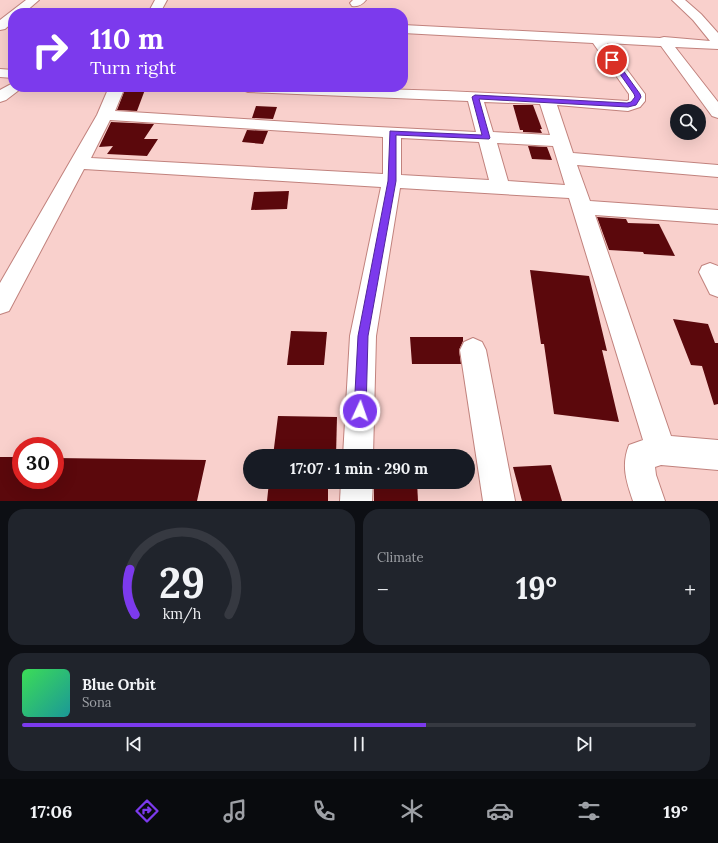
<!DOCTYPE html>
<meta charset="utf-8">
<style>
body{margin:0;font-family:Lora,serif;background:#20242c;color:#f1f3f6;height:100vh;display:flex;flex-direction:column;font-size:15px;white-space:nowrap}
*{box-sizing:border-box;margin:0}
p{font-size:13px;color:#9ea1a6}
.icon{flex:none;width:22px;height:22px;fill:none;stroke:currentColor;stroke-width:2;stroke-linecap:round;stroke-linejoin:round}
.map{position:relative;height:501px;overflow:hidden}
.panel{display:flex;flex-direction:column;gap:8px;padding:8px;background:#0d0f14;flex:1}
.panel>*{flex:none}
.hud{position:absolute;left:8px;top:8px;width:400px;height:84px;border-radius:16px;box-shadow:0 4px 16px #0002;background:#7c3aed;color:#fff;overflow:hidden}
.tools{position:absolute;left:670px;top:104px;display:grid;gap:8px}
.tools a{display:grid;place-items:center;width:36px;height:36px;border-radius:50%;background:#171b24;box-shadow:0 4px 16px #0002;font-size:20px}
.speed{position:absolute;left:12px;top:437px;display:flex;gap:8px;font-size:20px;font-weight:700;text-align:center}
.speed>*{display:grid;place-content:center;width:52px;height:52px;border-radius:50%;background:#171b24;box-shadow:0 4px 16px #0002;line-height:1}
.speed .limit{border:6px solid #d22;background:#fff;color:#111}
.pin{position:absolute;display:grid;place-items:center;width:34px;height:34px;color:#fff;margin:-17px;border:2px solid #fff;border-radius:50%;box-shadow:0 1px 4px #0007}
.me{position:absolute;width:44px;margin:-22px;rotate:3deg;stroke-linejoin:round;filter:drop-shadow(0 0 3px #0008)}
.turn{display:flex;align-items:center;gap:14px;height:84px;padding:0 16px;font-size:18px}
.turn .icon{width:52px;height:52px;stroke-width:2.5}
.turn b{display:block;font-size:28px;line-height:34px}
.big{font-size:30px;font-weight:800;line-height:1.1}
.panel .card{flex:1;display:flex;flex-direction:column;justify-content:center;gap:6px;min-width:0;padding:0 14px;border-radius:16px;background:#20242c}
.panel .dial{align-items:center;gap:0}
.dial svg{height:104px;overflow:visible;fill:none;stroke:#363941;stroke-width:7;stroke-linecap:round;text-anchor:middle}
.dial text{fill:#f1f3f6;stroke:none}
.song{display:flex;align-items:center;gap:12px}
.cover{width:48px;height:48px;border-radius:6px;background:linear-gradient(135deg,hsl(130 70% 55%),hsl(180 70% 35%))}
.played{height:4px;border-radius:2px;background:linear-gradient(90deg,#7c3aed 60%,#363941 60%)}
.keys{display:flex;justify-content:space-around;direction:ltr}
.heat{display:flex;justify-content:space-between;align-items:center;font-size:22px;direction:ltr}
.panel .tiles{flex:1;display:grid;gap:8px;grid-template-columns:1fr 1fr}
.card:last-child{grid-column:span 2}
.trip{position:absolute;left:243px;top:449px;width:232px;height:40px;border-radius:20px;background:#171b24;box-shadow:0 4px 16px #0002;font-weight:800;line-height:40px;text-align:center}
.dock{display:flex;height:64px;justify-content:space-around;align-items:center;background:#090b0e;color:#9ea1a6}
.dock .icon{width:28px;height:28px}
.dock .on{color:#7c3aed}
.dock b{font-size:18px;color:#f1f3f6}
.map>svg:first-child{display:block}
.building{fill:#5b080c}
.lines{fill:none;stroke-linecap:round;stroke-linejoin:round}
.minor-casing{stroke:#c1827d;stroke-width:2}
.minor{fill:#fff;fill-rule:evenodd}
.route{fill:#7c3aed;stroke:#51269a}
</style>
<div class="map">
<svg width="718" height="501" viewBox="0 0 718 501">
<rect width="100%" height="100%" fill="#f9d0cc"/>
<g class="building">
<path d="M 126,87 L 146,87 L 137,111 L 117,110 Z"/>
<path d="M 513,105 L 533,105 L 542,129 L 540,129 L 542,133 L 523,132 L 523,130 L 520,130 Z"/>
<path d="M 256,106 L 277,107 L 273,119 L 252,118 Z"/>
<path d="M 111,122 L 154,124 L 144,139 L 158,139 L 147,156 L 107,154 L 113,146 L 99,147 Z"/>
<path d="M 247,130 L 268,131 L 263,144 L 242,142 Z"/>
<path d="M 528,146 L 547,147 L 552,160 L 532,159 Z"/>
<path d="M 289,191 L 287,209 L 251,210 L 254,192 Z"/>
<path d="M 597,217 L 626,219 L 628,223 L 659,224 L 675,256 L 644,254 L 643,252 L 609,250 Z"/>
<path d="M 530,270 L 589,276 L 607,351 L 602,350 L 619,422 L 554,414 L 544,344 L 541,344 Z"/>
<path d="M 673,319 L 708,324 L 715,343 L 718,343 L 718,404 L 714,405 L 702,366 L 691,365 Z"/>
<path d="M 291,331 L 327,332 L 324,365 L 287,365 Z"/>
<path d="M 410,337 L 463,337 L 463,341 L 459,350 L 461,364 L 412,364 Z"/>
<path d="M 278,416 L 337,417 L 336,456 L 273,456 Z"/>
<path d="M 0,457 L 21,457 L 21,480 L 55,480 L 55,458 L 206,460 L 197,501 L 0,501 Z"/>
<path d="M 551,465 L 562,501 L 522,501 L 513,467 Z"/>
<path d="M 269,482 L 335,482 L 335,489 L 328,488 L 328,501 L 267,501 Z"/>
<path d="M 374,482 L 417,482 L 418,501 L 374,501 Z"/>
</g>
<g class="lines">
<defs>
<g id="minor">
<path d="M 26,0 L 39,0 L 24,13 L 13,13 L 13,22 L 5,29 L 0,30 L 0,20 Z"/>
<path d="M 155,0 L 167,0 L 160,13 L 148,13 Z"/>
<path d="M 353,0 L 366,0 C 362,5 358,7 352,6 L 350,3 Z"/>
<path d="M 672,0 L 685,0 L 701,14 L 718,33 L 718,49 L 675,47 L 718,102 L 718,118 L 712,116 L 661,46 L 607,43 L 645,94 L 645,101 L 640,107 L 628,111 L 557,105 L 573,153 L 718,165 L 718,177 L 577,165 L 590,201 L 718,210 L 718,224 L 595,215 L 671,436 L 718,440 L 718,470 L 661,465 L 655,467 L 656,475 L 665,501 L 633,501 C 626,481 621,465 629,445 L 643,440 L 569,198 L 400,188 L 376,336 L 373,456 L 343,456 L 350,336 L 381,187 L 84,169 L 9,311 L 0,314 L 0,283 L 97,115 L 109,87 L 125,87 L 115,111 L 339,125 L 476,132 L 468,101 L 248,92 L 243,90 L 240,87 C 369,87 498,92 627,101 L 629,100 L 629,94 L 593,43 L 403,33 L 403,25 L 660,38 L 664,37 L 710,41 L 693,20 ZM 484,102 L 540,104 L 550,135 L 493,132 ZM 110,120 L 383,137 L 383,174 L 91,158 ZM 401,138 L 479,142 L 489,180 L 401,175 ZM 497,143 L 553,146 L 565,185 L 508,181 Z"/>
<path d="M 0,69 L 13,70 L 13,78 L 0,77 Z"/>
<path d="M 13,83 L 13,87 L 23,87 L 6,100 L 0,102 L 0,90 Z"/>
<path d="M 710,263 L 718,266 L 718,297 L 710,294 L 699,272 L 702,266 Z"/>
<path d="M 473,338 L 482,342 L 486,350 L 515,501 L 483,501 L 460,350 L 464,342 Z"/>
<path d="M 341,482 L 373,482 L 372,501 L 340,501 Z"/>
</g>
</defs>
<use href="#minor" class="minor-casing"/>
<use href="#minor" class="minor"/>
</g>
<path class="route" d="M 610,59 L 615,59 L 640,94 L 641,97 L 636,105 L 628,107 L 479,99 L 490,138 L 489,139 L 396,135 L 396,181 L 368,336 L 366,411 L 364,415 L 360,417 L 356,415 L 354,411 L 358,336 L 388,181 L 390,131 L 482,135 L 472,97 L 475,95 L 627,103 L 631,102 L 635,97 L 634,94 L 610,60 Z"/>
</svg>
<div class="tools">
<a><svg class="icon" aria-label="search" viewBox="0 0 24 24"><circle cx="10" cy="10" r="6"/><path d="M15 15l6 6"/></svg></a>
</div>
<div class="speed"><div class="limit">30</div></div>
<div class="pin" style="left:612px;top:60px;background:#d93025"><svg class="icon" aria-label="arrive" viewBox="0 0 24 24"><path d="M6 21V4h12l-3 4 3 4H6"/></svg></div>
<svg class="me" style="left:360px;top:411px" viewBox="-20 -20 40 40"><circle r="17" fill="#7c3aed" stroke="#fff" stroke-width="3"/><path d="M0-11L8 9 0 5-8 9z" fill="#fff"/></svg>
<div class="trip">17:07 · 1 min · 290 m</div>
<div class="hud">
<div class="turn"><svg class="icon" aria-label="right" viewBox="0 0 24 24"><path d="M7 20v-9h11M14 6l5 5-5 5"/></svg><div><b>110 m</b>Turn right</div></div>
</div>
</div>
<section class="panel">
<div class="tiles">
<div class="card dial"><svg viewBox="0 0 100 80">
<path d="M14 69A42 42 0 1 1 86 69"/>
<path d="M14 69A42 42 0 0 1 10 34" stroke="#7c3aed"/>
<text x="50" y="56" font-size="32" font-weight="700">29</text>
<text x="50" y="72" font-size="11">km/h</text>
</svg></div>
<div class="card"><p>Climate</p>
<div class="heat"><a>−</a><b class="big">19°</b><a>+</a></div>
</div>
<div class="card">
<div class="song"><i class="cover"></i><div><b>Blue Orbit</b><p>Sona</p></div></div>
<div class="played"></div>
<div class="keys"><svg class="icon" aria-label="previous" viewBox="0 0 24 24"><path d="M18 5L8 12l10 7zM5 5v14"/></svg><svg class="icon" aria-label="pause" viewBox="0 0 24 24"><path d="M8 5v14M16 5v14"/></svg><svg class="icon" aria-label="next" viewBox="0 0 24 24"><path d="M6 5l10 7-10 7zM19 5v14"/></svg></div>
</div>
</div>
</section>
<nav class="dock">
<b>17:06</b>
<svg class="icon on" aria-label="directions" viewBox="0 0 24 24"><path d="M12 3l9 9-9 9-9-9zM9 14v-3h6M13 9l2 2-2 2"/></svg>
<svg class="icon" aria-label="music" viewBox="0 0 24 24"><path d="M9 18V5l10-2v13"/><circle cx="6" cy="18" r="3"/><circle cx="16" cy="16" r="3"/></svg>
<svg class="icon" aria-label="phone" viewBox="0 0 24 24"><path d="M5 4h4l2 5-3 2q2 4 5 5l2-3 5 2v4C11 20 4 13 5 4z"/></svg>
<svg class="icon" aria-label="climate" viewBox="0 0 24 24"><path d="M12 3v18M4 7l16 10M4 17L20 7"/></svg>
<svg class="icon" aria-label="car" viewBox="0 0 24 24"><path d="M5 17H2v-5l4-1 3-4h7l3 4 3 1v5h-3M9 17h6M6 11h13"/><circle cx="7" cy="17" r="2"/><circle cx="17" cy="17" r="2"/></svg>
<svg class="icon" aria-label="filters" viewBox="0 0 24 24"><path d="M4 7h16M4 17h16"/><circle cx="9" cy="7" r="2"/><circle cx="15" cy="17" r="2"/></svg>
<b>19°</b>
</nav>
